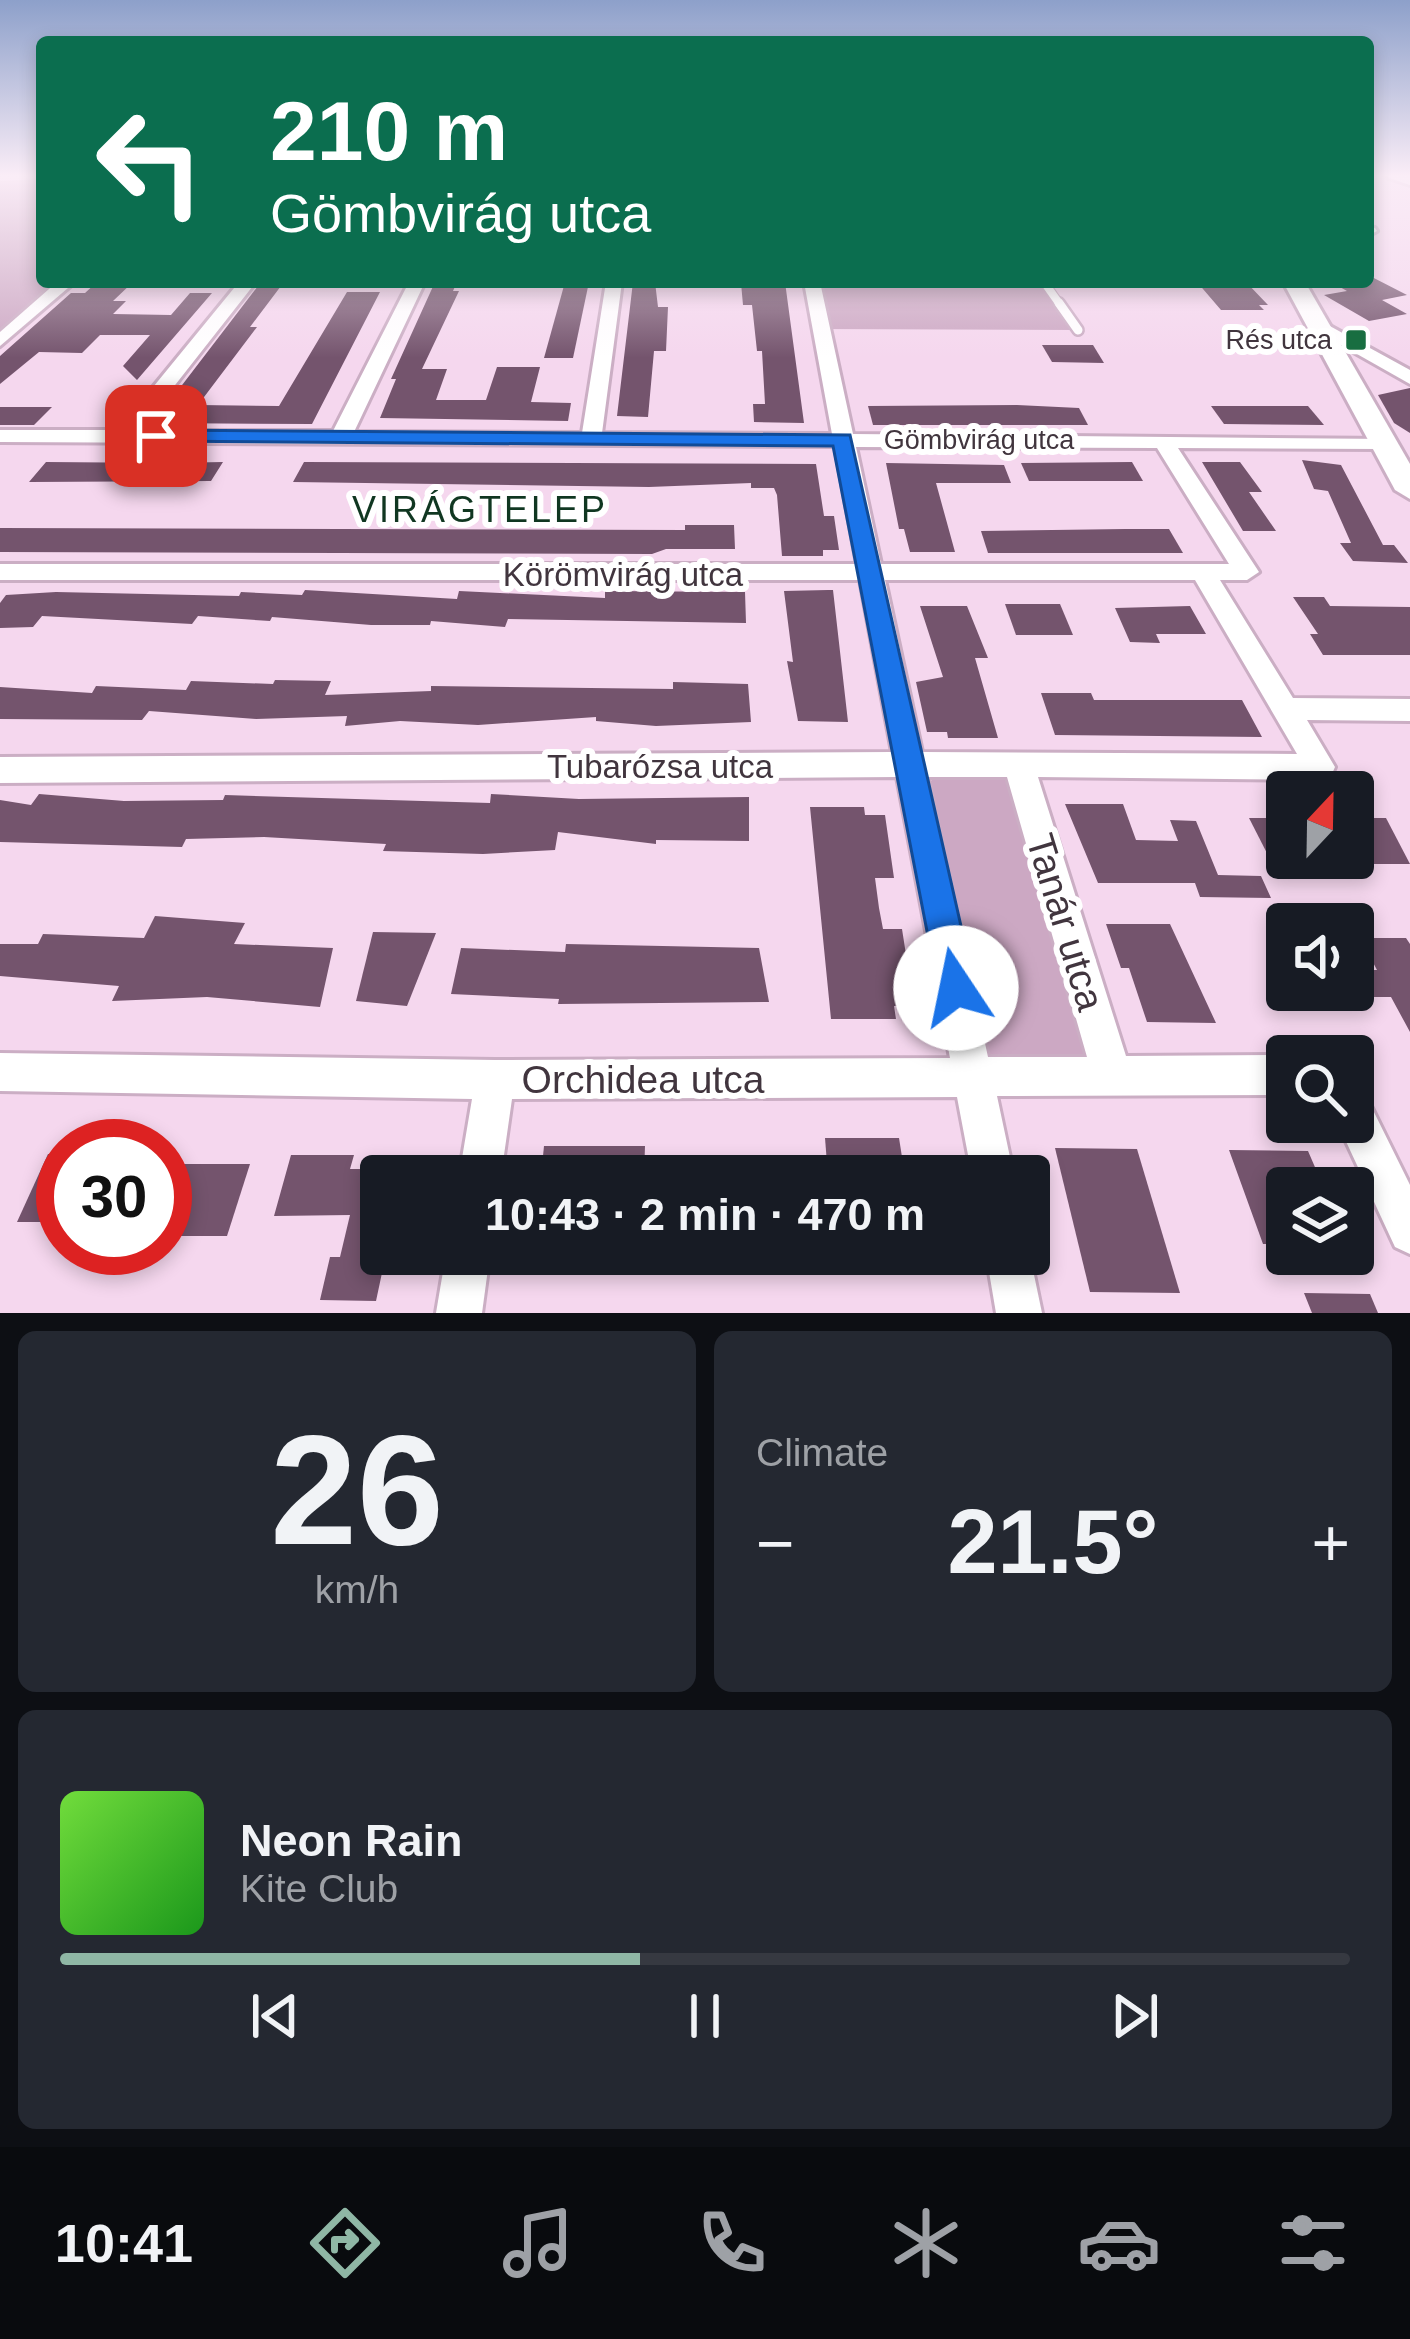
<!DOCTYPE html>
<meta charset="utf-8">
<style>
body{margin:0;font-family:Helvetica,sans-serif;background:#242831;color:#f1f3f6;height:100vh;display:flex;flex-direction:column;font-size:45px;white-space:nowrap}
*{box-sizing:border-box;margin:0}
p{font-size:39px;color:#9ea1a6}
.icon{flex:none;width:66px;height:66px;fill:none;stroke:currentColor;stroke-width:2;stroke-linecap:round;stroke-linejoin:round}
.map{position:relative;height:1313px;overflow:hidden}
.details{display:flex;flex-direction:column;gap:18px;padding:18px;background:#0d0f14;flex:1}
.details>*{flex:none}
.top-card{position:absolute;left:36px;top:36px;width:1338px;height:252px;border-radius:12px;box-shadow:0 6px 18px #0003;background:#0b6e4f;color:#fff;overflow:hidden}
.needle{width:78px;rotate:22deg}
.buttons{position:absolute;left:1266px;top:771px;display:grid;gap:24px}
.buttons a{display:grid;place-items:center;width:108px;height:108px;border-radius:12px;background:#171b24;box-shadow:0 6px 18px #0003;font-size:60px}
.speed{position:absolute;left:36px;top:1119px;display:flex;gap:24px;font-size:60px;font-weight:700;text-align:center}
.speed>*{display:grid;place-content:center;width:156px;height:156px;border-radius:50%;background:#171b24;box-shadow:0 6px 18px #0003;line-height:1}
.speed .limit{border:18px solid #d22;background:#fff;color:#111}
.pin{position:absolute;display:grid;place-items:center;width:102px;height:102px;color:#fff;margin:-51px;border-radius:24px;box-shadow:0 6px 18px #0006}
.me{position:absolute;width:132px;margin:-66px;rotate:349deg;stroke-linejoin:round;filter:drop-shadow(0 0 9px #0008)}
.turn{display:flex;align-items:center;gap:42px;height:252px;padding:0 36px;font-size:54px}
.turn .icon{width:156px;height:156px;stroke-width:2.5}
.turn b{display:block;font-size:84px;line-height:102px}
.big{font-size:90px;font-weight:600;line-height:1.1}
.details .card{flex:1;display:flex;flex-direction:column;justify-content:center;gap:18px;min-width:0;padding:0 42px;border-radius:18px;background:#242831}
.details .dial{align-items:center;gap:0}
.dial b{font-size:156px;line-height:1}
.song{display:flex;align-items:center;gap:36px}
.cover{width:144px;height:144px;border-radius:18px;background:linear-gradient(135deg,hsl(100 70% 55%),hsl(120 70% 35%))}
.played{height:12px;border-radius:6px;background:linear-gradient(90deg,#8fb7a5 45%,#363941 45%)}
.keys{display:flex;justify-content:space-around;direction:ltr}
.heat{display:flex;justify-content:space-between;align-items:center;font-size:66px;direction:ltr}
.details .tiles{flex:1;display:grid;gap:18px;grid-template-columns:1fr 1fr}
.card:last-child{grid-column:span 2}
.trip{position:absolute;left:360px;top:1155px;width:690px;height:120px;border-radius:12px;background:#171b24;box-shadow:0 6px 18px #0003;font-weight:600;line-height:120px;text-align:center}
.tab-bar{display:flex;height:192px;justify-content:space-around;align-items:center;background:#090b0e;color:#9ea1a6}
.tab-bar .icon{width:84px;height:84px}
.tab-bar .on{color:#8fb7a5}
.tab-bar b{font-size:54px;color:#f1f3f6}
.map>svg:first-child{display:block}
.green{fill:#cca8c3}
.building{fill:#74546d}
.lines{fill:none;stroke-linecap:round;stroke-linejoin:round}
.lane-far1-casing{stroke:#cbaec4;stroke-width:10}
.lane-casing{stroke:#cbaec4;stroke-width:14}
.street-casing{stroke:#cbaec4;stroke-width:6}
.secondary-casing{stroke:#cbaec4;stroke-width:6}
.lane-far1{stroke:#fff;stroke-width:8}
.lane{stroke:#fff;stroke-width:9}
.street{fill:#fff;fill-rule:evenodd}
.secondary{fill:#fff;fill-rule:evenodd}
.route{fill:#1a73e8;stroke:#114b97;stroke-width:3}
.poi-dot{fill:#186e41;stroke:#fff;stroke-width:4.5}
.labels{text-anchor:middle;stroke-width:12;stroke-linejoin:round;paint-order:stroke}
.far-poi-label{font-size:27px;fill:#41353e;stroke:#fff;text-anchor:end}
.far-street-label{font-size:27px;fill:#41353e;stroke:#fff}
.street-label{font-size:33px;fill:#41353e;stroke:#fff}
.neighbourhood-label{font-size:36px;letter-spacing:3px;fill:#103721;stroke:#fff}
.near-street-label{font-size:39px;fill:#41353e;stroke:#fff}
</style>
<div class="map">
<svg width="1410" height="1313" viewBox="0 0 1410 1313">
<rect width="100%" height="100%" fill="#f5d7ee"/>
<g class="green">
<path d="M 42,179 L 42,282 L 55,282 L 0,329 L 0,181 Z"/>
<path d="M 812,282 L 1044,282 L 1078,330 L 821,329 Z"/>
<path d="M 940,777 L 1003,778 L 1016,785 L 1091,1057 L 994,1060 L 980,1051 L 927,782 Z"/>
</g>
<g class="building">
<path d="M 1368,275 L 1407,295 L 1382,300 L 1407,314 L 1369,321 L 1324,295 L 1347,291 L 1331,282 L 1368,282 Z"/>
<path d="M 97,282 L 133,282 L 113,301 L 126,301 L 113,314 L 171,315 L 190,293 L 212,293 L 137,380 L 123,366 L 150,335 L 100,335 L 82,353 L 39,352 L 0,384 L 0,356 L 71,293 L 85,293 Z"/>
<path d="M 261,282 L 284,282 L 250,327 L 257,327 L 198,405 L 279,406 L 347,292 L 380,292 L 312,424 L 153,423 Z"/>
<path d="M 435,282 L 457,282 L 453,291 L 459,291 L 422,369 L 447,369 L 436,400 L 486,400 L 497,367 L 540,367 L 531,402 L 571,403 L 568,421 L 380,418 L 396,379 L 391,379 Z"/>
<path d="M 565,282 L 589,282 L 573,358 L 544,358 Z"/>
<path d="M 633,282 L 655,282 L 658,307 L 668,307 L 666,351 L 654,351 L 648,417 L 617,416 Z"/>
<path d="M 785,282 L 804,423 L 754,422 L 753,404 L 765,404 L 762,351 L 757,351 L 752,305 L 743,305 L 741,283 Z"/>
<path d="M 1197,282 L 1246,282 L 1268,305 L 1259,305 L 1264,310 L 1221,310 Z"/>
<path d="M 1042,345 L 1093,345 L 1104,363 L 1052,362 Z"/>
<path d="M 1410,388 L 1410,433 L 1394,423 L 1378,395 Z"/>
<path d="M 1017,405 L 1079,408 L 1088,425 L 873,425 L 868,406 Z"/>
<path d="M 1211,406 L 1308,406 L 1324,425 L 1224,424 Z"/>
<path d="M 0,407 L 52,407 L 34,425 L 0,425 Z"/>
<path d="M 1302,460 L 1341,465 L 1383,545 L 1394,545 L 1408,563 L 1353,561 L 1340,543 L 1351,543 L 1328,491 L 1314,489 Z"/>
<path d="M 46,462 L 172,463 L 223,462 L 211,481 L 29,482 Z"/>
<path d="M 304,462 L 816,464 L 824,516 L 834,516 L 839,550 L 823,550 L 823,556 L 782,556 L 777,495 L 774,488 L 751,488 L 751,483 L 649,487 L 293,482 Z"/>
<path d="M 1132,462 L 1143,481 L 1029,481 L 1021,463 Z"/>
<path d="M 1202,462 L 1240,462 L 1262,492 L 1249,492 L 1276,531 L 1243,531 Z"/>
<path d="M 886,463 L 1004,465 L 1011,483 L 936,483 L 955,552 L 910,552 L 904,529 L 899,529 Z"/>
<path d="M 685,525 L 734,525 L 735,549 L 666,549 L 652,554 L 0,552 L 0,528 L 685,530 Z"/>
<path d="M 1125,529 L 1169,529 L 1183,553 L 988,553 L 981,531 Z"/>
<path d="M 305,590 L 457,599 L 459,591 L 605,598 L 605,591 L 745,592 L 746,623 L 508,619 L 505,627 L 431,621 L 430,625 L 371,625 L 272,617 L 270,621 L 198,616 L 192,624 L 42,616 L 33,627 L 0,628 L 0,603 L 6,595 L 56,592 L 239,596 L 241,592 L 302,595 Z"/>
<path d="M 828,590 L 833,590 L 848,722 L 798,721 L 787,661 L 793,662 L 784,591 Z"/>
<path d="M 1293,597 L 1324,597 L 1330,606 L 1410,607 L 1410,655 L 1323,655 L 1310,634 L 1318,634 Z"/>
<path d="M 1005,604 L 1060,604 L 1073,635 L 1016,635 Z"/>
<path d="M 920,606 L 967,606 L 988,658 L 975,658 L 998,738 L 948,738 L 947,732 L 927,732 L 916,682 L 943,677 Z"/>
<path d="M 1190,606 L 1206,634 L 1156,634 L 1160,643 L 1130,642 L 1115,608 Z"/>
<path d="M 275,680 L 331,681 L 325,695 L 431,691 L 431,686 L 673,689 L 673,682 L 748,684 L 751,722 L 656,726 L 596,721 L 596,717 L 478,725 L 400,721 L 345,726 L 347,716 L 256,719 L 149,711 L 142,720 L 0,719 L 0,687 L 92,693 L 96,686 L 186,690 L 191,681 L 273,684 Z"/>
<path d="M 1041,693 L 1091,693 L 1094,700 L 1242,700 L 1262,737 L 1055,735 Z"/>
<path d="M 39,794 L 124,801 L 223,800 L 225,795 L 490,803 L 491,794 L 579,799 L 749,797 L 749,841 L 656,840 L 656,844 L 558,832 L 555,850 L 483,854 L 383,851 L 386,844 L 264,837 L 186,839 L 182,847 L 0,842 L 0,800 L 31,805 Z"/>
<path d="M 1065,804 L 1123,804 L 1136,840 L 1178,841 L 1170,820 L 1196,821 L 1218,875 L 1261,876 L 1271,898 L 1200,897 L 1195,883 L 1098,883 Z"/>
<path d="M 810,807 L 864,807 L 865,815 L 885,815 L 894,878 L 875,878 L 879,908 L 883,929 L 902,929 L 914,1006 L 894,1006 L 896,1019 L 831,1019 Z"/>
<path d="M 1249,818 L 1287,818 L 1287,863 L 1272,863 Z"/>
<path d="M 1353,818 L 1386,818 L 1410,864 L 1353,864 Z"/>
<path d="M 155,916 L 245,923 L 234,944 L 333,948 L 320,1007 L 207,997 L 112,1001 L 119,986 L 0,976 L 0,944 L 38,944 L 43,934 L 144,938 Z"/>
<path d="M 1106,924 L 1170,924 L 1216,1023 L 1147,1022 L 1129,968 L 1121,968 Z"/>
<path d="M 373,932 L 436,933 L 407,1006 L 356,1001 Z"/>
<path d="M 1360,938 L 1406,938 L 1410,944 L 1410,1032 L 1391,997 L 1353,997 L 1353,970 L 1377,970 Z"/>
<path d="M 566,944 L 759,948 L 769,1002 L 558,1004 L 559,999 L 451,994 L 461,948 L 565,952 Z"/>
<path d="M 825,1138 L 899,1138 L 905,1176 L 828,1176 Z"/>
<path d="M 544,1146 L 645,1146 L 644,1176 L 541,1176 Z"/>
<path d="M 1055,1148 L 1137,1149 L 1180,1293 L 1090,1292 Z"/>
<path d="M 1229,1150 L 1308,1151 L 1324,1188 L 1287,1188 L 1287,1244 L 1263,1244 Z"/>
<path d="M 48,1154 L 63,1154 L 63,1222 L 17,1222 Z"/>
<path d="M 291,1155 L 354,1155 L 350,1169 L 381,1169 L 381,1254 L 386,1254 L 376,1301 L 320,1300 L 330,1257 L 340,1257 L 350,1215 L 274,1216 Z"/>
<path d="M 685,1156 L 779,1156 L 780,1176 L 685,1176 Z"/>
<path d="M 171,1164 L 250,1164 L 227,1236 L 165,1236 L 165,1181 Z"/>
<path d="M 1304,1293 L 1370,1294 L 1378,1313 L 1312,1313 Z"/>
</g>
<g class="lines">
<defs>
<path id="lane-far1" d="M 1044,282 L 1061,306"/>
<path id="lane" d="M 1059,303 L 1078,330"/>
<g id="street">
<path d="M 1387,175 L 1410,176 L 1410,185 L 1389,178 Z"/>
<path d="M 1368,227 L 1375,228 L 1377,231 L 1368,236 Z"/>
<path d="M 57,282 L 75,282 L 0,346 L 0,332 Z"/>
<path d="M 239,282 L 256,282 L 139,431 L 333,431 L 409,282 L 425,282 L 354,432 L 582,433 L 606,282 L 622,282 L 602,433 L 832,434 L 804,282 L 820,282 L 853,434 L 1388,439 L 1388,447 L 1381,449 L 1178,448 L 1259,572 L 1247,580 L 1220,580 L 1293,698 L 1410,699 L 1410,721 L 1307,720 L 1335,767 L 1331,776 L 1320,780 L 1038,777 L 1126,1056 L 1287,1055 L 1287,1095 L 997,1096 L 1014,1176 L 972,1176 L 957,1097 L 512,1099 L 501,1176 L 459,1176 L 472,1099 L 0,1091 L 0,1053 L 495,1060 L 950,1058 L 897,777 L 0,783 L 0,757 L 892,752 L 860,580 L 0,580 L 0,564 L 857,564 L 835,446 L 0,442 L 0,430 L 118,430 ZM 856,447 L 1157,448 L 1229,564 L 881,564 ZM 885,580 L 1195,580 L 1297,754 L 922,752 ZM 927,777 L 1007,777 L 1087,1057 L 988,1057 Z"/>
<path d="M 1317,319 L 1410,370 L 1410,384 L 1311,328 L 1308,324 Z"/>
<path d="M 1353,1092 L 1367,1098 L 1410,1185 L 1410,1254 L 1395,1247 L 1337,1122 L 1353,1122 Z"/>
<path d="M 1029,1251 L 1042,1313 L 996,1313 L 986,1254 Z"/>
<path d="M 446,1254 L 490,1254 L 482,1313 L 436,1313 Z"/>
</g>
<path id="secondary" d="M 1283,282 L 1305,282 L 1410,464 L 1410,499 L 1395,490 Z"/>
</defs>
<use href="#lane-far1" class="lane-far1-casing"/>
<use href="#lane" class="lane-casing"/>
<use href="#street" class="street-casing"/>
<use href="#secondary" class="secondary-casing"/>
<use href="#lane-far1" class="lane-far1"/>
<use href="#lane" class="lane"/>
<use href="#street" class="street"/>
<use href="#secondary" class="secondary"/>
</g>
<linearGradient id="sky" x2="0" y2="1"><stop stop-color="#8da0ca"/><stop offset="0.49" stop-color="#faedf7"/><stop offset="1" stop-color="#faedf7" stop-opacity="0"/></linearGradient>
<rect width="1410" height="358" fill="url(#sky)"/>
<path class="route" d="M 156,430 L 850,435 L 975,988 L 969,1002 L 956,1007 L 943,1002 L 938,988 L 833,446 L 149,441 L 146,436 Z"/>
<rect class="poi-dot" x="1344" y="328" width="24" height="24" rx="6"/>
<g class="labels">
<g class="far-poi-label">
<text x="1332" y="349">Rés utca</text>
</g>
<g class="far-street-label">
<text x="979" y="449">Gömbvirág utca</text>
</g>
<g class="street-label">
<text x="623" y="586">Körömvirág utca</text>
<text x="660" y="778">Tubarózsa utca</text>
</g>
<g class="neighbourhood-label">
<text x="480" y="522">VIRÁGTELEP</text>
</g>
<g class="near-street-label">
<text transform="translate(1066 922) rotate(73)" y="14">Tanár utca</text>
<text x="643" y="1093">Orchidea utca</text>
</g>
</g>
</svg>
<div class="buttons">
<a><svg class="needle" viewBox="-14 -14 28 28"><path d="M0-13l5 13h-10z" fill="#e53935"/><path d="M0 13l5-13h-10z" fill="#9ea1a6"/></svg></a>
<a><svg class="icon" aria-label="sound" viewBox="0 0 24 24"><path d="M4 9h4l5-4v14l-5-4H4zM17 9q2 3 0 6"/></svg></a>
<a><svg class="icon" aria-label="search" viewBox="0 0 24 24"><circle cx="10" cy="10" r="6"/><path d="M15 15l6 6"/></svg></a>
<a><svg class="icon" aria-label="layers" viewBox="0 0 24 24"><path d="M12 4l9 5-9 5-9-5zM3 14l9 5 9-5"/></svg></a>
</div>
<div class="speed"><div class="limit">30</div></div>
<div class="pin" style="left:156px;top:436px;background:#d93025"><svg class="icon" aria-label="arrive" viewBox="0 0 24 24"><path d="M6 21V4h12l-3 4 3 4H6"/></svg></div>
<svg class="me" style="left:956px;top:988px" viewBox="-20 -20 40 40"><circle r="19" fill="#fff"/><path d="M0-13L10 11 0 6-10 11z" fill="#1a73e8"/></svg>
<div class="trip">10:43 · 2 min · 470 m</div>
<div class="top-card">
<div class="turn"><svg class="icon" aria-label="left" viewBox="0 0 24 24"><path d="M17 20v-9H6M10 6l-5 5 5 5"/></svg><div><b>210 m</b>Gömbvirág utca</div></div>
</div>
</div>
<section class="details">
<div class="tiles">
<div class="card dial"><b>26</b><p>km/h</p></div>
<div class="card"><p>Climate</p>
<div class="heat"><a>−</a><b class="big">21.5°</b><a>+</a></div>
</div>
<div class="card">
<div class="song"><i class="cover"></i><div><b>Neon Rain</b><p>Kite Club</p></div></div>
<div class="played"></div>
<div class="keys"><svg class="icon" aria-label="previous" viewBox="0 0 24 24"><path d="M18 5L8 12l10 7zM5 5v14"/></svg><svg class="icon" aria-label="pause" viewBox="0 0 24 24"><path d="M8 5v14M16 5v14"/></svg><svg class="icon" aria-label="next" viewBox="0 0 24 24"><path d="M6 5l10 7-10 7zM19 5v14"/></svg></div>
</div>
</div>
</section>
<nav class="tab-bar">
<b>10:41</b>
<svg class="icon on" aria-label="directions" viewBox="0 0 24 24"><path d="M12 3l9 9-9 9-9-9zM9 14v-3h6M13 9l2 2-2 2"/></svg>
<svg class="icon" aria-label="music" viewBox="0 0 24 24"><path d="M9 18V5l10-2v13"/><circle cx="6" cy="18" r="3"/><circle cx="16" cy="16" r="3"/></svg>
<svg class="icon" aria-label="phone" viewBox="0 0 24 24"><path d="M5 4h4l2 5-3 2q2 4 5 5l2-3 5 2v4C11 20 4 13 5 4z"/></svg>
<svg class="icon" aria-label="climate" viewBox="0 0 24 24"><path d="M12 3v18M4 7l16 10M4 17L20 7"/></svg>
<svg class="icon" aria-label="car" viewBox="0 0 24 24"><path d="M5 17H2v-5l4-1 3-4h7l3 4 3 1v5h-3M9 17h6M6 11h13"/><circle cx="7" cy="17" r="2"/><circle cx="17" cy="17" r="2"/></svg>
<svg class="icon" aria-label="filters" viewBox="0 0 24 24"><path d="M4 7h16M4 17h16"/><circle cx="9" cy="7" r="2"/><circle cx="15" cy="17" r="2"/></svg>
</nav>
